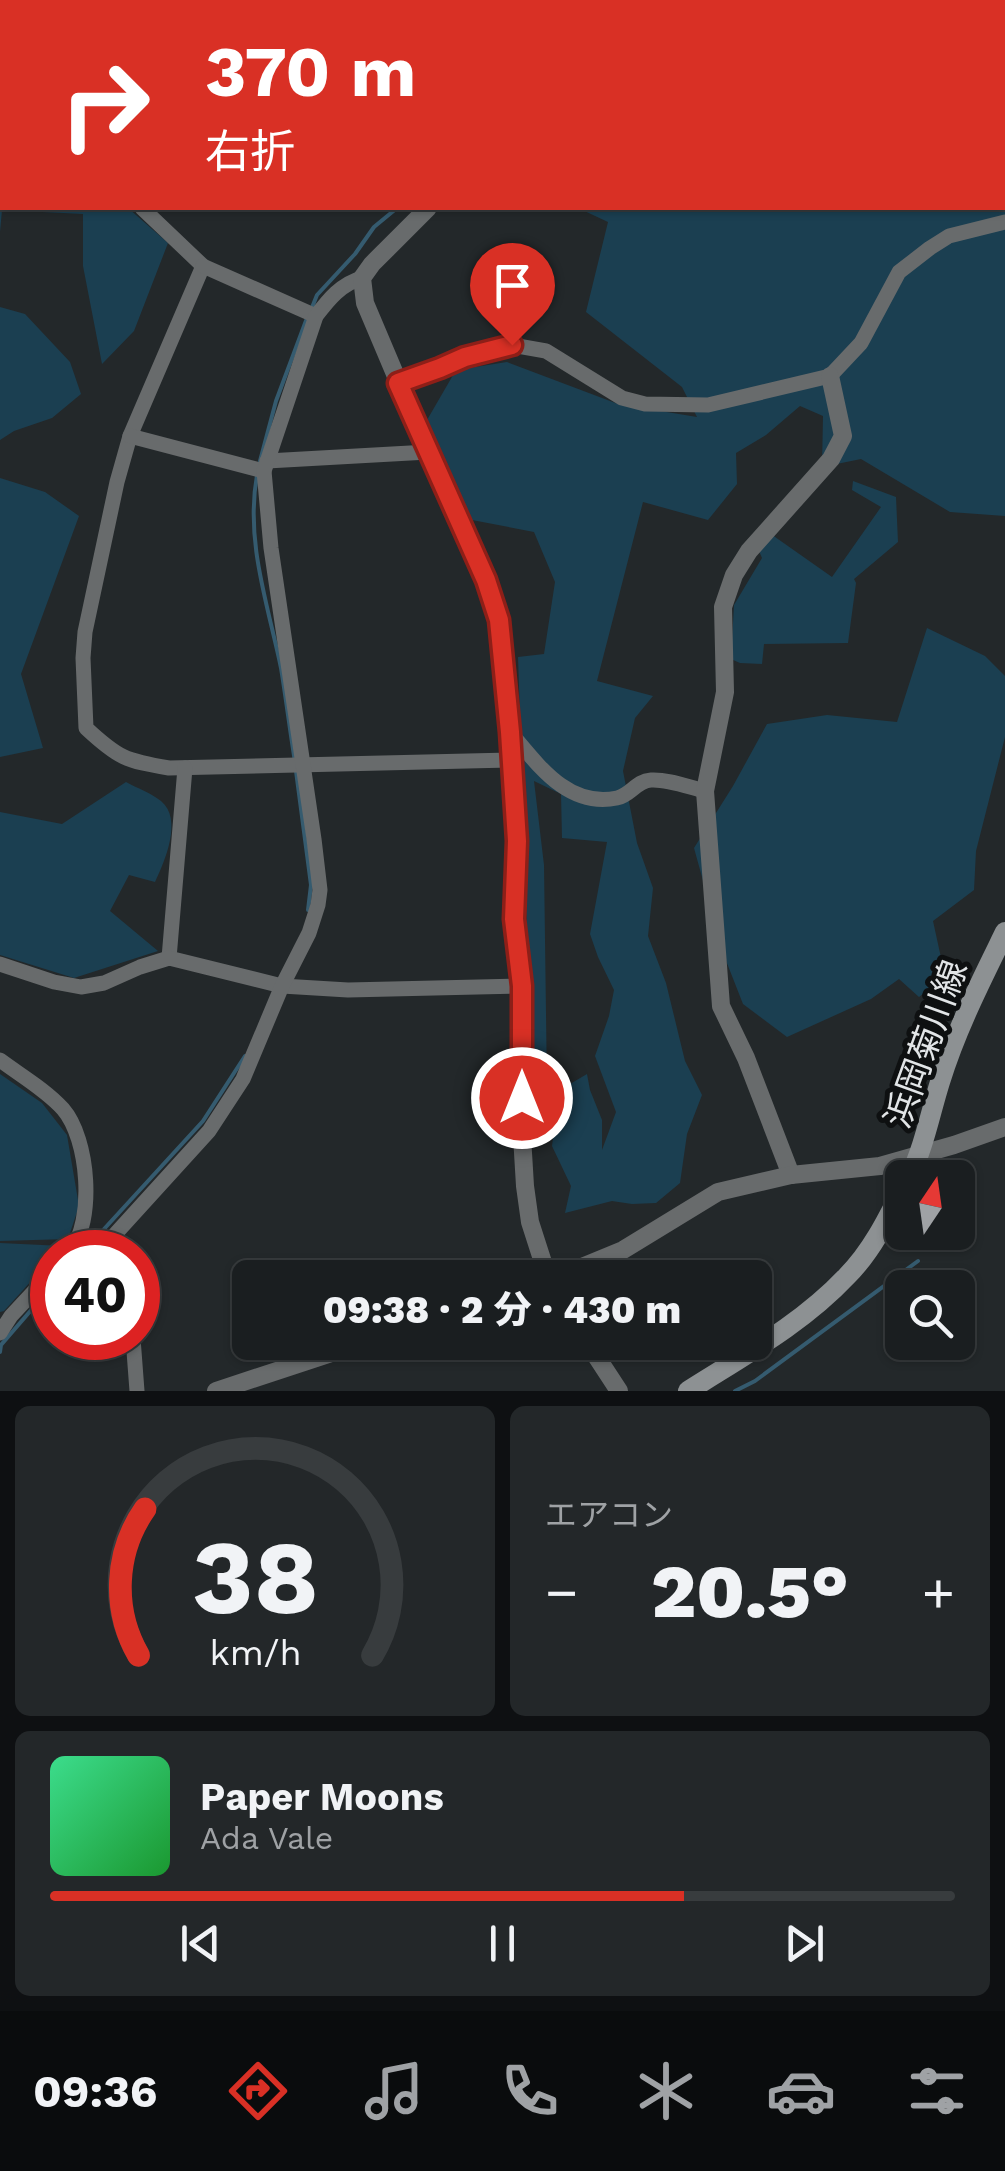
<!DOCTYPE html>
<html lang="ja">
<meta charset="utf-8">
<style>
body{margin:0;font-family:"Work Sans","Noto Sans JP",sans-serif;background:#232729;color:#f1f3f6;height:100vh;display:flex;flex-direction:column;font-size:38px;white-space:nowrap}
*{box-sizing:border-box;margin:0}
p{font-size:32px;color:#9fa2a5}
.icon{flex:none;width:55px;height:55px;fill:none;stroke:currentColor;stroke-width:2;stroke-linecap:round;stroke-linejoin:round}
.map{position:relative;height:1391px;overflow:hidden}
.details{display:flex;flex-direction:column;gap:15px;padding:15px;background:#0e1012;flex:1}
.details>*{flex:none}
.top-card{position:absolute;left:0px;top:0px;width:1005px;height:210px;box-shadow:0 2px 8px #0004,0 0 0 2px #383c3e;background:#d93025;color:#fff;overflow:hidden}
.needle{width:65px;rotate:13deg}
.tools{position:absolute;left:885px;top:1160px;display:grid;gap:20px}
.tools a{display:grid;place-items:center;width:90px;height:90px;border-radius:15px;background:#1a1e20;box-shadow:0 2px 8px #0004,0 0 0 2px #383c3e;font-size:50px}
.speed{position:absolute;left:30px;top:1230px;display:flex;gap:20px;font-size:50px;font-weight:700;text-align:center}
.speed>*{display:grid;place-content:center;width:130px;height:130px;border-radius:50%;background:#1a1e20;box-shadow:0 2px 8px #0004,0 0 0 2px #383c3e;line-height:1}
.speed .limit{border:15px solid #d22;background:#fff;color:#111}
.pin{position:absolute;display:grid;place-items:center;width:85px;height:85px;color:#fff;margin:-102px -42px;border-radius:50% 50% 50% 0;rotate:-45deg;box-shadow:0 0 10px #0007}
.pin .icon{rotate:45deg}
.me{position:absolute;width:110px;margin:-55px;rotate:0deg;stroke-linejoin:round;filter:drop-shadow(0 0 8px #0008)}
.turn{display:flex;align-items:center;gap:35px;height:210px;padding:0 40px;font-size:45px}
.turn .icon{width:130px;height:130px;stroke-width:2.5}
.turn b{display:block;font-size:70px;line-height:85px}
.big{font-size:75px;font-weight:800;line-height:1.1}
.details .widget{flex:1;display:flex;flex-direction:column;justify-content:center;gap:15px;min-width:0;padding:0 35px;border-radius:15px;background:#232729}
.details .dial{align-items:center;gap:0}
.dial svg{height:260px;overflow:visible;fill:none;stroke:#383c3e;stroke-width:7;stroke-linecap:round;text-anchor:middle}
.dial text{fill:#f1f3f6;stroke:none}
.song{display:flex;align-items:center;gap:30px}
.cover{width:120px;height:120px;border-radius:15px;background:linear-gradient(135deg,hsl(150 70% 55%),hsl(130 70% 35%))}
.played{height:10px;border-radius:5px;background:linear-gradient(90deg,#d93025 70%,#383c3e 70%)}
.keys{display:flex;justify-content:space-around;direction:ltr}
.heat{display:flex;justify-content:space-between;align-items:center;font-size:55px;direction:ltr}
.details .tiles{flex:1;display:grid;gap:15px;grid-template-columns:1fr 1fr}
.widget:last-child{grid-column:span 2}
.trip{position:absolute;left:232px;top:1260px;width:540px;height:100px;border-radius:15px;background:#1a1e20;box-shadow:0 2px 8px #0004,0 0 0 2px #383c3e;font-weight:800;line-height:100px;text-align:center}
.dock{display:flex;height:160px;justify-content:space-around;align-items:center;background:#0a0c0d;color:#9fa2a5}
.dock .icon{width:70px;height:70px}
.dock .selected{color:#d93025}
.dock b{font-size:45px;color:#f1f3f6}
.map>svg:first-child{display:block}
.green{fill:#1b3f51}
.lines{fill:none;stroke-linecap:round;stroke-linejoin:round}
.stream{stroke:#355b6f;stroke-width:4}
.minor{stroke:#686b6c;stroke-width:15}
.tertiary{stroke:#686b6c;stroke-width:18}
.secondary{stroke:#8d9193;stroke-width:20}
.route-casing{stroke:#8d1f18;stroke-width:25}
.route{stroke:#d93025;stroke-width:18}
.labels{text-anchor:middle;stroke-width:10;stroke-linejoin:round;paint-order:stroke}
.street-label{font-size:35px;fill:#e2e5e7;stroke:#0e1011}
</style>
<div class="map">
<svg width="1005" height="1391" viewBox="0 0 1005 1391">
<rect width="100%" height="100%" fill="#23282a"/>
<g class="green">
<path d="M 769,0 L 1005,0 L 1005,516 L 950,512 L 861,459 L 822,467 L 823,416 L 800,406 L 766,435 L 736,453 L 737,484 L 708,520 L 643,502 L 597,681 L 653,696 L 635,718 L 623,771 L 637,843 L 653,888 L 648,936 L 666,983 L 685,1061 L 702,1095 L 687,1134 L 680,1183 L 656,1203 L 632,1204 L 612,1201 L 565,1213 L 571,1186 L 552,1146 L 557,1106 L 553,1094 L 587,1074 L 590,1090 L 602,1120 L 602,1150 L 616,1112 L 595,1056 L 609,1016 L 614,990 L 598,957 L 590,934 L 607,842 L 562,838 L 561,794 L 534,781 L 544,865 L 547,1087 L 541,1094 L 532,1089 L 518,657 L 544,654 L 555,582 L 534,532 L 472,520 L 427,420 L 456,370 L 507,362 L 618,404 L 697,417 L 682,387 L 586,312 L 608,222 L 578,208 L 1002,208 L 1002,2 L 761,2 Z"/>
<path d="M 0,113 L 2,114 L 2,208 L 128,208 L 168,243 L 134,331 L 102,364 L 83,266 L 83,214 L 2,210 L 0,232 Z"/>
<path d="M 0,307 L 25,314 L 70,362 L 81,394 L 52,418 L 14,431 L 0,440 Z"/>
<path d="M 0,478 L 45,492 L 79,516 L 21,674 L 43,748 L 0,757 Z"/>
<path d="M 853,481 L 896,497 L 898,542 L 854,579 L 856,583 L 848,643 L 764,644 L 762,664 L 740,663 L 731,659 L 734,605 L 762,558 L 756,544 L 768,532 L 832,577 L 881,507 L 852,490 Z"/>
<path d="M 927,628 L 985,656 L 1005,676 L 1005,737 L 976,851 L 974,890 L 933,921 L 945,976 L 919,997 L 899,979 L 871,999 L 787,1037 L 743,1004 L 723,953 L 694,848 L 733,786 L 767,724 L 827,715 L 897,722 Z"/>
<path d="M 126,782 C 137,788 151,793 161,801 C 183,819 165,861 155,882 L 129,875 L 110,911 L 158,951 L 74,978 L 0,955 L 0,812 L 62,824 Z"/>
<path d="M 0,1074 L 42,1103 L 67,1135 L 79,1206 L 68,1239 L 0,1241 Z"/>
<path d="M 0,1243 L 63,1246 L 58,1252 L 52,1252 L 52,1258 L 4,1311 L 0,1312 Z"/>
</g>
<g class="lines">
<g class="stream">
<path d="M 493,2 L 494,0"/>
<path d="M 311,310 L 317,295 L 355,254 L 374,227 L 397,208"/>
<path d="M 260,461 L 276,401 L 307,318"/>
<path d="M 257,475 C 245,541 268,605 281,668 C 286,699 290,731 295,762"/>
<path d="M 296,771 L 311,885 L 308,910"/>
<path d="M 83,1252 L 203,1121 L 245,1056"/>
<path d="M 0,1352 L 1,1345 L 52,1286"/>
<path d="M 735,1391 L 755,1381 L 918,1261"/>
</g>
<g class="minor">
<path d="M 435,0 L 438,2"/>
<path d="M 618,0 L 624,2"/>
<path d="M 669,2 L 670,0"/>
<path d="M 716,2 L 722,0"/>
<path d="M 0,105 L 2,105"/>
<path d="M 142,208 L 203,266 L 130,436 L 117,482 L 85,632 L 83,658 L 86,728 C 118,758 126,761 169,768 L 511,760"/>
<path d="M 203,266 L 316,316"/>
<path d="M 397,383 L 440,368 L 465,357 L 512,345 L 546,351 L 622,398 L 645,404 L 708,405 L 830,376 L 861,343 L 899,272 L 930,248 L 949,236 L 1005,222"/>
<path d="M 130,436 L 264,471"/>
<path d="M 267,461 L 428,452"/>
<path d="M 510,732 C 539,766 568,808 617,798 C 631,795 636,781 651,780 C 668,779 688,787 705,791"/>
<path d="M 169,958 L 185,768"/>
<path d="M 0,964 L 54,982 L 81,987 L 104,983 L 140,967 L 169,958 L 282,986 L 348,990 L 522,986"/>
<path d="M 0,1060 C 20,1075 46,1090 63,1109 C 89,1139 95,1221 70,1252"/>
<path d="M 99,1252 L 209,1131 L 243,1079 L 282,986 L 309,933 L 318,905 L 320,890 L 314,839 L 271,548 L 264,471 L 316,316 C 329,299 341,284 362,278"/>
<path d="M 0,1333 L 11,1316 L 52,1272"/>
<path d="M 133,1338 L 137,1391"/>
</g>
<g class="tertiary">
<path d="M 510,2 L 511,0"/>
<path d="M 428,208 L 372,264 L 362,278 L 365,303 L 428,452 L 486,579 L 499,619 L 510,732 L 517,841 L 514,919 L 522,986 L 522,1136 L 525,1186 L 530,1222 L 548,1278"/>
<path d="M 791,1175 L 746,1058 L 721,1006 L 705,791 L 725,692 L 723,607 L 734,575 L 749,551 L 831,459 L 843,436 L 830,376"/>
<path d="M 555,1278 L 623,1250 L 718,1192 L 791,1175 L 880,1166 L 954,1145 L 1005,1127"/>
<path d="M 587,1342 L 619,1391"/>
<path d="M 216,1391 L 365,1342"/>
</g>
<g class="secondary">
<path d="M 909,1178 C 924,1147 930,1114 940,1082 C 956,1030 981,981 1005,932"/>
<path d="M 688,1391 C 743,1356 802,1324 847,1276 C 871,1252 887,1220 902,1190"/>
</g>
</g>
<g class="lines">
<defs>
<path id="route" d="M 512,345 L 465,357 L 440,368 L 398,383 L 486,580 L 499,620 L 510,732 L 517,841 L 514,919 L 522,986 L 522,1098"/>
</defs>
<use href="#route" class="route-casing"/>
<use href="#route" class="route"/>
</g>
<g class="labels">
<g class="street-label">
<text transform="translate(926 1044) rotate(-70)" y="12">浜岡菊川線</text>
</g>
</g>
</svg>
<div class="tools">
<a><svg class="needle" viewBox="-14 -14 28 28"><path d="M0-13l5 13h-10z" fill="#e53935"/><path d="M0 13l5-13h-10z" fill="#9fa2a5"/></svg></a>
<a><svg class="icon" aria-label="search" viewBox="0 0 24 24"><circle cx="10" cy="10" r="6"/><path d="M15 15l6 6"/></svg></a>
</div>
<div class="speed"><div class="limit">40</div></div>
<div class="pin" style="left:512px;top:345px;background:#d93025"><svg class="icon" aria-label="arrive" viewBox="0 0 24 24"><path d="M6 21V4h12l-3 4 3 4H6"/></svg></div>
<svg class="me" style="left:522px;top:1098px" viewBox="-20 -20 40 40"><circle r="17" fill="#d93025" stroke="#fff" stroke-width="3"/><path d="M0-11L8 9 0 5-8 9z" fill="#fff"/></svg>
<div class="trip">09:38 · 2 分 · 430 m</div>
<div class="top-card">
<div class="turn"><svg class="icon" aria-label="right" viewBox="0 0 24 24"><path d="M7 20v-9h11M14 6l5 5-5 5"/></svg><div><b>370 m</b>右折</div></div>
</div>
</div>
<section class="details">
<div class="tiles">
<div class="widget dial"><svg viewBox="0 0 100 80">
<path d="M14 69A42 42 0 1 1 86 69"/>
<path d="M14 69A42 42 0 0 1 16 24" stroke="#d93025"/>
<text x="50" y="56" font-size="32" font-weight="700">38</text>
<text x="50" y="72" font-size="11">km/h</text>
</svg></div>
<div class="widget"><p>エアコン</p>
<div class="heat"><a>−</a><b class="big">20.5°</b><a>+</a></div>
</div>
<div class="widget">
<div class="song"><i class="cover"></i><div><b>Paper Moons</b><p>Ada Vale</p></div></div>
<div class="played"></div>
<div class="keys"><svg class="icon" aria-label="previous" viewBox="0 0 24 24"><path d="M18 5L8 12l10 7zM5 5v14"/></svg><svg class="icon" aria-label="pause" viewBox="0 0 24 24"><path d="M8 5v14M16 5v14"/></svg><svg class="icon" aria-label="next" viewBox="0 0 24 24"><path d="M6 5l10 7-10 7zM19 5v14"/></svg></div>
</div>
</div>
</section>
<nav class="dock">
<b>09:36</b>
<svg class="icon selected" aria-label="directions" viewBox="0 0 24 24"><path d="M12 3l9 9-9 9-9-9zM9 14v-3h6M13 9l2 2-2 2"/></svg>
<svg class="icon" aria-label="music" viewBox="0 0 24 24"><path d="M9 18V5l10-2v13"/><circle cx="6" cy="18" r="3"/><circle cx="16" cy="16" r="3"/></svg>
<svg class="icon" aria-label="phone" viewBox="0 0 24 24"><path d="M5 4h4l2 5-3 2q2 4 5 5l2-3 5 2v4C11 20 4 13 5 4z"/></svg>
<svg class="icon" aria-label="climate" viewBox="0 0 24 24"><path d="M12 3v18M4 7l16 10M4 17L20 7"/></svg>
<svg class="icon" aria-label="car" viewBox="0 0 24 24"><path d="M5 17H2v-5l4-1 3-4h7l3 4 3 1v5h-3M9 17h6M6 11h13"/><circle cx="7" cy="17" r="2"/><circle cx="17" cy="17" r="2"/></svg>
<svg class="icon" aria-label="filters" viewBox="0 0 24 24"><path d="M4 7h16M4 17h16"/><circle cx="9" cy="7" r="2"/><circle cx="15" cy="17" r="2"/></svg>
</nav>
